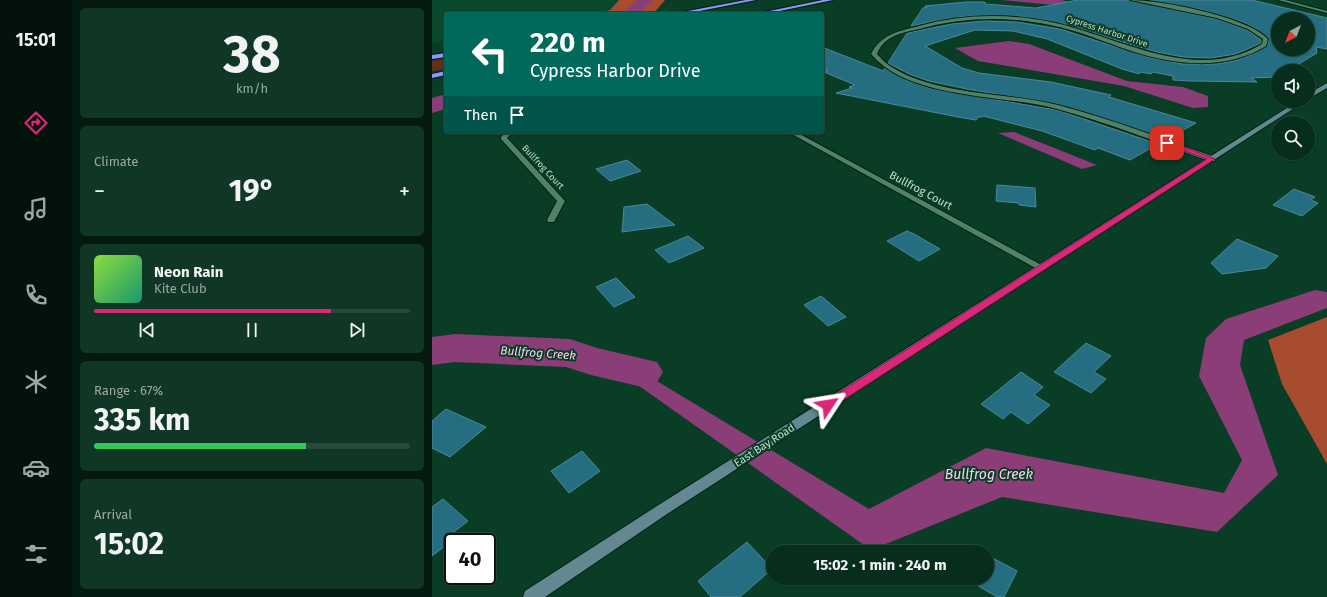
<!DOCTYPE html>
<meta charset="utf-8">
<style>
body{margin:0;font-family:"Fira Sans",sans-serif;background:#103625;color:#f1f3f6;height:100vh;display:flex;flex-direction:column;font-size:15px;white-space:nowrap}
*{box-sizing:border-box;margin:0}
p{font-size:13px;color:#98a8a3}
.icon{flex:none;width:22px;height:22px;fill:none;stroke:currentColor;stroke-width:2;stroke-linecap:round;stroke-linejoin:round}
.map{position:relative;flex:1;overflow:hidden}
.side{display:flex;flex-direction:column;gap:8px;padding:8px;background:#04190f;width:360px}
.side>*{flex:none}
.hud{position:absolute;left:12px;top:12px;width:380px;height:122px;border-radius:4px;box-shadow:0 1px 3px #0004,0 0 0 1px #284a3b;background:#00695c;color:#fff;overflow:hidden}
.needle{width:26px;rotate:222deg}
.controls{position:absolute;left:839px;top:12px;display:grid;gap:8px}
.controls a{display:grid;place-items:center;width:44px;height:44px;border-radius:50%;background:#072e1c;box-shadow:0 1px 3px #0004,0 0 0 1px #284a3b;font-size:20px}
.speed{position:absolute;left:12px;top:533px;display:flex;gap:8px;font-size:20px;font-weight:700;text-align:center}
.speed>*{display:grid;place-content:center;width:52px;height:52px;border-radius:50%;background:#072e1c;box-shadow:0 1px 3px #0004,0 0 0 1px #284a3b;line-height:1}
.speed .limit{border:2px solid #111;border-radius:6px;background:#fff;color:#111}
.pin{position:absolute;display:grid;place-items:center;width:34px;height:34px;color:#fff;margin:-17px;border-radius:8px;box-shadow:0 2px 6px #0006}
.me{position:absolute;width:44px;margin:-22px;rotate:57deg;stroke-linejoin:round;filter:drop-shadow(0 0 3px #0008)}
.turn{display:flex;align-items:center;gap:14px;height:84px;padding:0 20px;font-size:18px}
.turn .icon{width:52px;height:52px;stroke-width:2.5}
.turn b{display:block;font-size:28px;line-height:34px}
.then{display:flex;align-items:center;height:38px;padding:0 20px;background:#0003;gap:8px;font-size:15px}
.big{font-size:30px;font-weight:700;line-height:1.1}
.side .card{flex:1;display:flex;flex-direction:column;justify-content:center;gap:6px;min-width:0;padding:0 14px;border-radius:6px;background:#103625}
.side .dial{align-items:center;gap:0}
.dial b{font-size:52px;line-height:1}
.song{display:flex;align-items:center;gap:12px}
.cover{width:48px;height:48px;border-radius:6px;background:linear-gradient(135deg,hsl(90 70% 55%),hsl(160 70% 35%))}
.played{height:4px;border-radius:2px;background:linear-gradient(90deg,#db2777 75%,#284a3b 75%)}
.keys{display:flex;justify-content:space-around;direction:ltr}
.heat{display:flex;justify-content:space-between;align-items:center;font-size:22px;direction:ltr}
.charge{height:6px;border-radius:3px;background:linear-gradient(90deg,#34c759 67%,#284a3b 0)}
.trip{position:absolute;left:334px;top:545px;width:228px;height:40px;border-radius:20px;background:#072e1c;box-shadow:0 1px 3px #0004,0 0 0 1px #284a3b;font-weight:700;line-height:40px;text-align:center}
main{display:flex;flex:1;min-height:0}
.tabs{display:flex;flex-direction:column;width:72px;justify-content:space-around;align-items:center;background:#03120b;color:#98a8a3}
.tabs .icon{width:28px;height:28px}
.tabs .selected{color:#db2777}
.tabs b{font-size:18px;color:#f1f3f6}
.map>svg:first-child{display:block}
.built{fill:#0a492e}
.green{fill:#652f1d}
.forest{fill:#a74c2f}
.water{fill:#8a3d76}
.lines{fill:none;stroke-linecap:round;stroke-linejoin:round}
.river{fill:#8a3d76;fill-rule:evenodd}
.building{fill:#256e81;stroke:#4c889a;fill-rule:evenodd}
.street-casing{stroke:#021;stroke-width:2}
.secondary-casing{stroke:#021;stroke-width:2}
.highway-casing{stroke:#021;stroke-width:2}
.street{fill:#518166;fill-rule:evenodd}
.secondary{fill:#648891;fill-rule:evenodd}
.highway{fill:#8f97f5;fill-rule:evenodd}
.route{fill:#db2777;stroke:#8e194d}
.labels{text-anchor:middle;stroke-width:4;stroke-linejoin:round;paint-order:stroke}
.far-street-label{font-size:9px;fill:#c4ddce;stroke:#093d26}
.street-label{font-size:11px;fill:#c4ddce;stroke:#093d26}
.water-label{font-size:12px;font-style:italic;fill:#fbcfed;stroke:#093d26}
.near-water-label{font-size:14px;font-style:italic;fill:#fbcfed;stroke:#093d26}
</style>
<main>
<nav class="tabs">
<b>15:01</b>
<svg class="icon selected" aria-label="directions" viewBox="0 0 24 24"><path d="M12 3l9 9-9 9-9-9zM9 14v-3h6M13 9l2 2-2 2"/></svg>
<svg class="icon" aria-label="music" viewBox="0 0 24 24"><path d="M9 18V5l10-2v13"/><circle cx="6" cy="18" r="3"/><circle cx="16" cy="16" r="3"/></svg>
<svg class="icon" aria-label="phone" viewBox="0 0 24 24"><path d="M5 4h4l2 5-3 2q2 4 5 5l2-3 5 2v4C11 20 4 13 5 4z"/></svg>
<svg class="icon" aria-label="climate" viewBox="0 0 24 24"><path d="M12 3v18M4 7l16 10M4 17L20 7"/></svg>
<svg class="icon" aria-label="car" viewBox="0 0 24 24"><path d="M5 17H2v-5l4-1 3-4h7l3 4 3 1v5h-3M9 17h6M6 11h13"/><circle cx="7" cy="17" r="2"/><circle cx="17" cy="17" r="2"/></svg>
<svg class="icon" aria-label="filters" viewBox="0 0 24 24"><path d="M4 7h16M4 17h16"/><circle cx="9" cy="7" r="2"/><circle cx="15" cy="17" r="2"/></svg>
</nav>
<section class="side">
<div class="card dial"><b>38</b><p>km/h</p></div>
<div class="card"><p>Climate</p>
<div class="heat"><a>−</a><b class="big">19°</b><a>+</a></div>
</div>
<div class="card">
<div class="song"><i class="cover"></i><div><b>Neon Rain</b><p>Kite Club</p></div></div>
<div class="played"></div>
<div class="keys"><svg class="icon" aria-label="previous" viewBox="0 0 24 24"><path d="M18 5L8 12l10 7zM5 5v14"/></svg><svg class="icon" aria-label="pause" viewBox="0 0 24 24"><path d="M8 5v14M16 5v14"/></svg><svg class="icon" aria-label="next" viewBox="0 0 24 24"><path d="M6 5l10 7-10 7zM19 5v14"/></svg></div>
</div>
<div class="card"><p>Range · 67%</p><b class="big">335 km</b><div class="charge"></div></div>
<div class="card"><p>Arrival</p><b class="big">15:02</b></div>
</section>
<div class="map">
<svg width="895" height="597" viewBox="0 0 895 597">
<rect width="100%" height="100%" fill="#093d26"/>
<path class="built" d="M 0,0 L 187,0 L 178,10 L 161,14 L 14,14 L 14,40 L 0,43 Z"/>
<path class="green" d="M 14,58 L 14,69 L 0,71 L 0,61 Z"/>
<g class="forest">
<path d="M 187,0 L 233,0 L 222,13 L 161,14 L 178,10 Z"/>
<path d="M 895,317 L 895,464 L 850,384 L 836,340 Z"/>
</g>
<g class="water">
<path d="M 569,0 L 630,0 L 654,8 Z"/>
<path d="M 577,41 L 597,44 L 695,81 L 751,87 L 776,96 L 776,107 L 761,108 L 692,86 L 546,61 L 523,48 Z"/>
<path d="M 582,132 L 665,165 L 650,169 L 566,133 Z"/>
<path d="M 883,290 L 895,292 L 895,308 L 812,340 L 808,365 L 846,475 L 785,532 L 570,497 L 439,550 L 193,376 L 210,372 L 437,509 L 554,448 L 792,493 L 810,460 L 767,376 L 774,338 L 794,319 Z"/>
</g>
<g class="lines">
<g class="river">
<path d="M 205,0 L 221,0 L 207,14 L 190,14 Z"/>
<path d="M 14,94 L 14,109 L 0,113 L 0,98 Z"/>
<path d="M 23,334 L 138,339 L 165,348 L 225,362 L 231,372 L 225,382 L 210,387 L 159,375 L 134,367 L 23,362 L 0,365 L 0,337 Z"/>
</g>
</g>
<g class="building">
<path d="M 646,0 L 697,0 L 785,19 L 815,30 L 829,40 L 829,43 L 804,54 L 778,58 L 751,57 L 725,52 L 619,21 L 586,16 L 536,16 L 503,21 L 479,26 L 491,8 L 495,7 L 493,6 L 534,2 L 553,2 L 553,4 L 604,8 Z"/>
<path d="M 718,0 L 820,0 L 895,18 L 895,49 L 884,47 L 885,53 L 855,71 L 846,71 L 845,77 L 819,78 L 825,82 L 758,81 L 741,80 L 741,76 L 721,72 L 719,74 L 709,72 L 707,74 L 690,69 L 615,39 L 581,31 L 543,30 L 493,46 L 530,68 L 547,73 L 619,82 L 679,95 L 677,97 L 764,123 L 735,139 L 626,104 L 540,90 L 497,81 L 477,74 L 456,63 L 475,33 L 520,24 L 552,21 L 585,22 L 628,29 L 715,57 L 750,64 L 785,64 L 802,61 L 819,55 L 835,46 L 837,38 L 826,30 L 811,22 L 771,10 ZM 846,19 L 876,19 L 876,49 L 846,49 Z"/>
<path d="M 390,47 L 451,71 L 453,68 L 476,81 L 500,89 L 625,110 L 726,144 L 698,160 L 666,148 L 663,150 L 610,131 L 551,116 L 550,117 L 546,117 L 544,120 L 526,117 L 404,93 L 420,88 L 417,87 L 423,85 L 392,72 L 396,70 L 390,68 Z"/>
<path d="M 195,160 L 209,171 L 178,181 L 164,169 Z"/>
<path d="M 565,185 L 603,188 L 604,207 L 587,205 L 587,203 L 564,201 Z"/>
<path d="M 862,189 L 883,197 L 879,200 L 886,203 L 870,216 L 841,205 Z"/>
<path d="M 215,204 L 243,225 L 190,232 L 192,207 Z"/>
<path d="M 475,231 L 482,234 L 508,249 L 487,261 L 455,241 Z"/>
<path d="M 256,236 L 272,248 L 237,263 L 223,250 Z"/>
<path d="M 805,239 L 846,256 L 834,268 L 790,274 L 779,263 Z"/>
<path d="M 184,278 L 203,297 L 182,307 L 164,287 Z"/>
<path d="M 389,296 L 414,317 L 396,326 L 372,305 Z"/>
<path d="M 654,343 L 679,356 L 662,372 L 674,379 L 659,393 L 622,372 Z"/>
<path d="M 589,372 L 611,387 L 602,395 L 618,405 L 596,424 L 579,412 L 571,419 L 549,404 Z"/>
<path d="M 14,409 L 54,427 L 18,457 L 0,448 L 0,421 Z"/>
<path d="M 150,451 L 168,471 L 137,493 L 119,471 Z"/>
<path d="M 11,499 L 36,521 L 18,535 L 22,539 L 0,556 L 0,507 Z"/>
<path d="M 315,542 L 340,569 L 308,597 L 279,597 L 266,581 Z"/>
<path d="M 555,555 L 585,571 L 572,597 L 565,597 L 533,578 L 555,578 Z"/>
</g>
<g class="lines">
<defs>
<g id="street">
<path d="M 698,0 C 729,0 816,17 836,39 L 834,46 C 794,71 742,65 699,51 C 672,42 646,30 618,25 C 574,16 530,17 487,29 C 469,33 452,36 445,54 C 449,58 453,63 458,66 C 504,96 574,92 626,105 C 679,119 731,139 783,157 L 783,161 L 777,161 C 727,143 677,123 625,109 C 570,94 478,100 439,54 C 449,34 467,31 487,26 C 530,14 575,13 619,22 C 687,36 762,85 830,44 L 831,39 L 816,29 L 785,18 Z"/>
<path d="M 846,0 L 853,0 L 895,11 L 895,13 Z"/>
<path d="M 74,132 L 81,132 L 75,138 L 133,201 L 122,222 L 116,222 L 115,220 L 125,201 L 69,139 L 69,137 Z"/>
<path d="M 356,132 L 364,132 L 615,268 L 613,270 L 607,270 Z"/>
</g>
<g id="secondary">
<path d="M 895,83 L 895,88 L 876,99 L 876,94 Z"/>
<path d="M 866,101 L 873,101 L 235,514 L 113,597 L 91,597 L 93,591 L 225,506 Z"/>
</g>
<g id="highway">
<path d="M 314,0 L 324,0 L 252,14 L 240,14 Z"/>
<path d="M 391,0 L 401,0 L 333,14 L 322,14 Z"/>
<path d="M 14,53 L 14,57 L 0,59 L 0,55 Z"/>
<path d="M 14,71 L 14,75 L 0,78 L 0,74 Z"/>
</g>
</defs>
<use href="#street" class="street-casing"/>
<use href="#secondary" class="secondary-casing"/>
<use href="#highway" class="highway-casing"/>
<use href="#street" class="street"/>
<use href="#secondary" class="secondary"/>
<use href="#highway" class="highway"/>
</g>
<path class="route" d="M 733,141 L 737,141 L 783,159 L 399,408 L 396,409 L 392,408 L 390,405 L 392,402 L 775,159 L 733,144 Z"/>
<g class="labels">
<g class="far-street-label">
<text transform="translate(675 31) rotate(18)" y="3">Cypress Harbor Drive</text>
<text transform="translate(111 167) rotate(47)" y="3">Bullfrog Court</text>
</g>
<g class="street-label">
<text transform="translate(489 190) rotate(28)" y="4">Bullfrog Court</text>
<text transform="translate(332 445) rotate(-33)" y="4">East Bay Road</text>
</g>
<g class="water-label">
<text transform="translate(106 353) rotate(4)" y="4">Bullfrog Creek</text>
</g>
<g class="near-water-label">
<text x="557" y="479">Bullfrog Creek</text>
</g>
</g>
</svg>
<div class="controls">
<a><svg class="needle" viewBox="-14 -14 28 28"><path d="M0-13l5 13h-10z" fill="#e53935"/><path d="M0 13l5-13h-10z" fill="#98a8a3"/></svg></a>
<a><svg class="icon" aria-label="sound" viewBox="0 0 24 24"><path d="M4 9h4l5-4v14l-5-4H4zM17 9q2 3 0 6"/></svg></a>
<a><svg class="icon" aria-label="search" viewBox="0 0 24 24"><circle cx="10" cy="10" r="6"/><path d="M15 15l6 6"/></svg></a>
</div>
<div class="speed"><div class="limit">40</div></div>
<div class="pin" style="left:735px;top:143px;background:#d93025"><svg class="icon" aria-label="arrive" viewBox="0 0 24 24"><path d="M6 21V4h12l-3 4 3 4H6"/></svg></div>
<svg class="me" style="left:396px;top:405px" viewBox="-20 -20 40 40"><path d="M0-17L14 15 0 8-14 15z" fill="#db2777" stroke="#fff" stroke-width="4"/></svg>
<div class="trip">15:02 · 1 min · 240 m</div>
<div class="hud">
<div class="turn"><svg class="icon" aria-label="left" viewBox="0 0 24 24"><path d="M17 20v-9H6M10 6l-5 5 5 5"/></svg><div><b>220 m</b>Cypress Harbor Drive</div></div>
<div class="then">Then<svg class="icon" aria-label="arrive" viewBox="0 0 24 24"><path d="M6 21V4h12l-3 4 3 4H6"/></svg></div>
</div>
</div>
</main>
